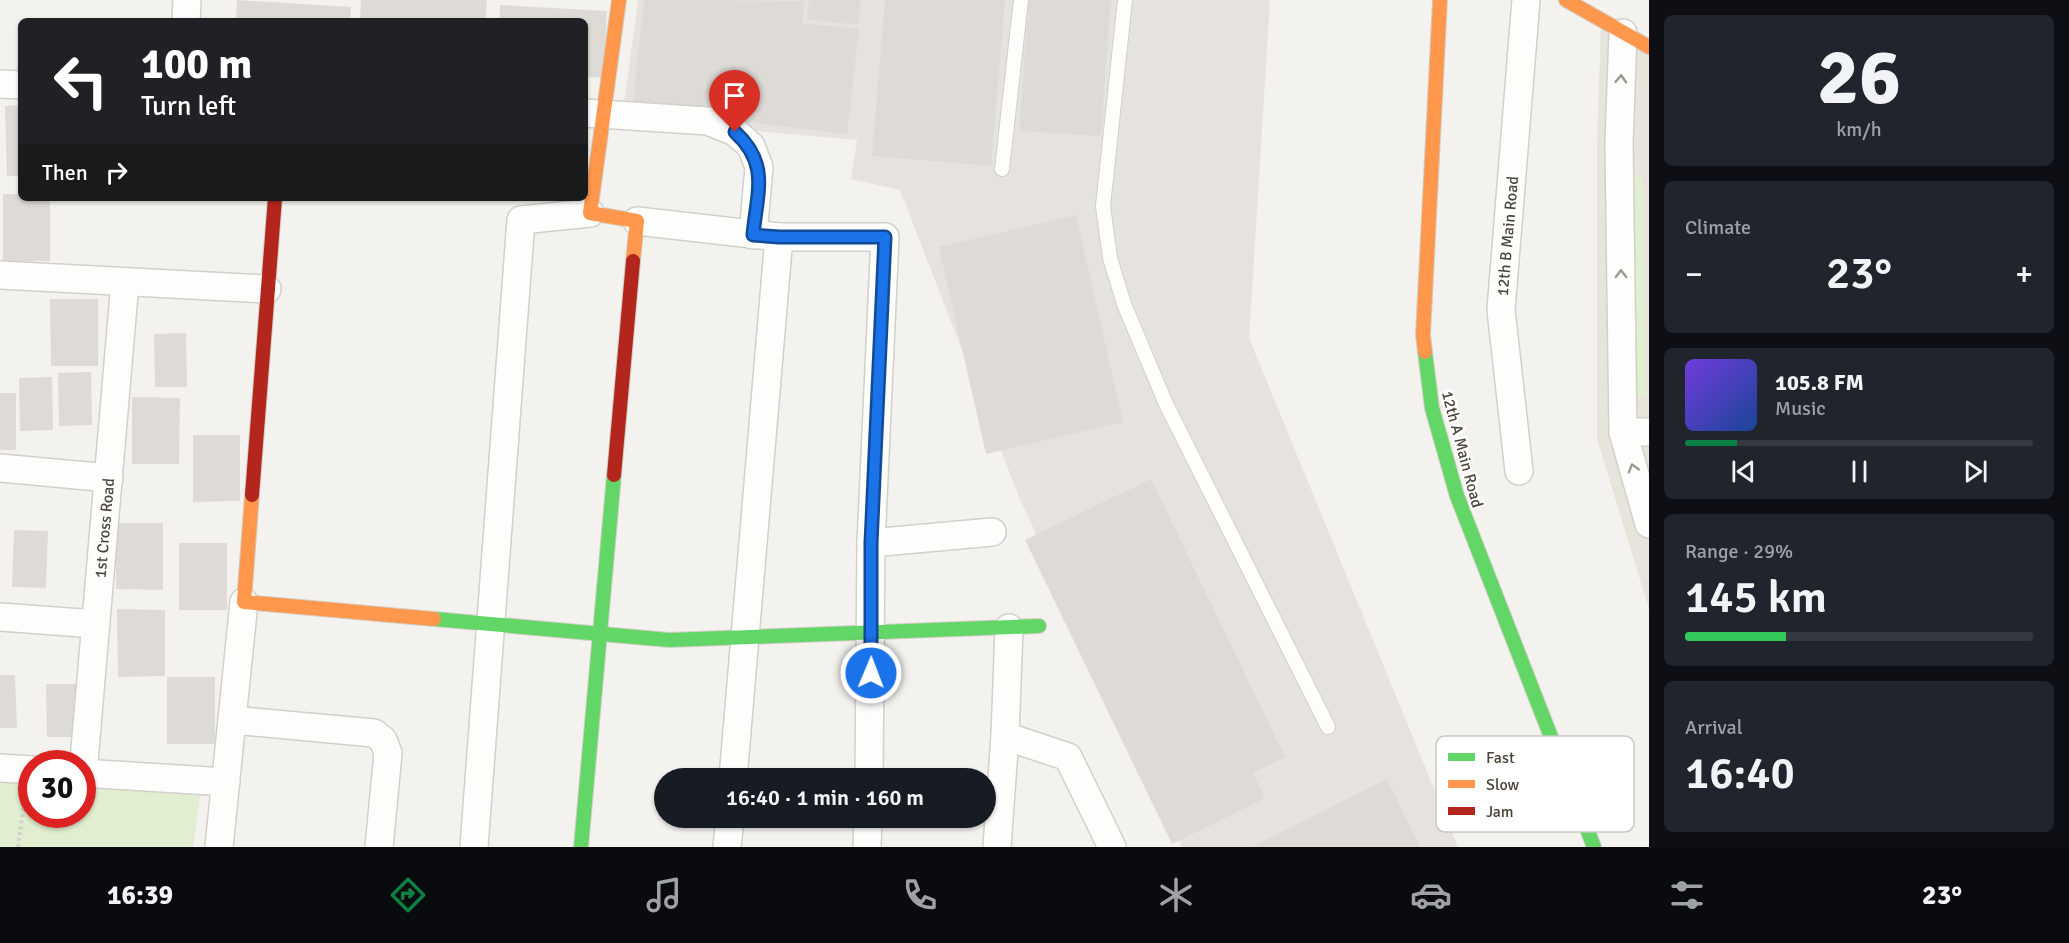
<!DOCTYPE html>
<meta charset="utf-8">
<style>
body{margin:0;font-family:Signika,sans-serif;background:#20242c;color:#f1f3f6;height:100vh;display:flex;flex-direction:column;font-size:22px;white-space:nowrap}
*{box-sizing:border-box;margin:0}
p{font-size:20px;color:#9ea1a6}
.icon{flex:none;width:33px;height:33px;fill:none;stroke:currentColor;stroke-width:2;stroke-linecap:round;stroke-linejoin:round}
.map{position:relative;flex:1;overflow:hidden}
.drawer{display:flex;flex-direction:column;gap:15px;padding:15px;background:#0d0f14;width:420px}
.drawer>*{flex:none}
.guide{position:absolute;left:18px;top:18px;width:570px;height:183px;border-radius:9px;box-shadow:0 2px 4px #0004;background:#202124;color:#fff;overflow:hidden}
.speed{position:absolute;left:18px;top:750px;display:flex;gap:12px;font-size:30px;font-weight:700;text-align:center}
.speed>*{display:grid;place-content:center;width:78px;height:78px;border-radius:50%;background:#171b24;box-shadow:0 2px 4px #0004;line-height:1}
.speed .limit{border:9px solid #d22;background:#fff;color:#111}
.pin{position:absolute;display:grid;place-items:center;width:51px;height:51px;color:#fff;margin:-62px -26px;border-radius:50% 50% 50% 0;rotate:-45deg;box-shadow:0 0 6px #0007}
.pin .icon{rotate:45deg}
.me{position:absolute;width:66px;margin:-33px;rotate:1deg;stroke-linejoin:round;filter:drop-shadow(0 0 4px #0008)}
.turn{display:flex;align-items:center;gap:21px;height:126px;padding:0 24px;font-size:27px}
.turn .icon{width:78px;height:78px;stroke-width:2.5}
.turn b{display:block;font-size:42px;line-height:51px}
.then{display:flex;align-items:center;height:57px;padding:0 24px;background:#0003;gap:12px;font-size:22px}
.big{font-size:45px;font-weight:600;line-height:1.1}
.drawer .card{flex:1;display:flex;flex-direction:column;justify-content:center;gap:9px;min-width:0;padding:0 21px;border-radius:9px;background:#20242c}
.drawer .dial{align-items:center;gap:0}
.dial b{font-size:78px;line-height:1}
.song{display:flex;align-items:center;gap:18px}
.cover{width:72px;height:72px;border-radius:9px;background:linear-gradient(135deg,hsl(260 70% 55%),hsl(220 70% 35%))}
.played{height:6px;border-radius:3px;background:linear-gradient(90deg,#0b8043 15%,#363941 15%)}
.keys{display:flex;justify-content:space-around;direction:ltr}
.heat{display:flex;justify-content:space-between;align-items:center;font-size:33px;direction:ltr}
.charge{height:9px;border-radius:4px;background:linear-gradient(90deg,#34c759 29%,#363941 0)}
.trip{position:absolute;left:654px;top:768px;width:342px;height:60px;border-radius:30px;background:#171b24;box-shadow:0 2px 4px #0004;font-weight:600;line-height:60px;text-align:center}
.tabs{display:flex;height:96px;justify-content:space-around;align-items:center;background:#090b0e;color:#9ea1a6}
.tabs .icon{width:42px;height:42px}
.tabs .current{color:#0b8043}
.tabs b{font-size:27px;color:#f1f3f6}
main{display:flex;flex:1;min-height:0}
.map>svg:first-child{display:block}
.residential{fill:#e7e4dc}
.industrial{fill:#e6e2de}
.green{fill:#e1eecf}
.building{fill:#dedbd6}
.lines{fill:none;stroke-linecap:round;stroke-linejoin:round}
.lane-casing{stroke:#d2d0cb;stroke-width:16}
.street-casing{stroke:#d2d0cb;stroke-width:30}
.fast-casing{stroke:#d3cfc5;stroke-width:16}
.slow-casing{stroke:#d3cfc5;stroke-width:16}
.jam-casing{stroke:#d3cfc5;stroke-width:16}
.path{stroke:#d3d2cc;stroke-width:4;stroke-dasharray:3 3;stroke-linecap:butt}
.lane{stroke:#fdfdfc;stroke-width:14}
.street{stroke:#fdfdfc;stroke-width:27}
.fast{stroke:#63d668;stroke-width:14}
.slow{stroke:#ff974d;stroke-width:14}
.jam{stroke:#b3261e;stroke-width:14}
.oneway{stroke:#9b9791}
.route-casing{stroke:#114b97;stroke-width:15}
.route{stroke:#1a73e8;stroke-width:10}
.labels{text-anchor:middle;stroke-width:5;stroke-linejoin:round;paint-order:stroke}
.street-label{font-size:16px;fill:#4b4439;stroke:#fff}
.key{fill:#fff;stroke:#c9c7c4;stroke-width:1.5}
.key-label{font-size:16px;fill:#4b4439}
</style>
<main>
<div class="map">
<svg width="1649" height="847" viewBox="0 0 1649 847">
<rect width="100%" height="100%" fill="#f4f2ee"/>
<path class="residential" d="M 1601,22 L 1649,47 L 1649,609 L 1597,439 L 1597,142 Z"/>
<path class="industrial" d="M 638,0 L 1270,0 L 1249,338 L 1458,847 L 1182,847 L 1019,497 L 900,190 L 851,179 L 857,140 L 622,119 Z"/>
<g class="green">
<path d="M 1637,174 L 1642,176 L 1645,396 L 1637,396 L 1633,176 Z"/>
<path d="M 0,771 L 31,774 L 32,814 L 82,814 L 83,779 L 201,789 L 193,847 L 0,847 Z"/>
</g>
<g class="building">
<path d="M 237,0 L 351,7 L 350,21 L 236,21 Z"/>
<path d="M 361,0 L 487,0 L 485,21 L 360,21 Z"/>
<path d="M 644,0 L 805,1 L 802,23 L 859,29 L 847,134 L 632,109 Z"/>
<path d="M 809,0 L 861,0 L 858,25 L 807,19 Z"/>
<path d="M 885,0 L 1005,0 L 991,166 L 872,156 Z"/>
<path d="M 1029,0 L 1111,0 L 1101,136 L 1019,131 Z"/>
<path d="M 500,5 L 607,11 L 604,78 L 585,77 L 585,21 L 499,21 Z"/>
<path d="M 21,105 L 21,176 L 7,176 L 5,106 Z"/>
<path d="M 3,194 L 21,194 L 21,198 L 50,198 L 50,261 L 3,261 Z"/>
<path d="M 1076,215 L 1123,422 L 986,454 L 939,247 Z"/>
<path d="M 50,299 L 98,299 L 98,366 L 51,366 Z"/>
<path d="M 186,333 L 187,387 L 155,387 L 154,334 Z"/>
<path d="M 91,372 L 92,425 L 59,426 L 58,373 Z"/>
<path d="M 52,377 L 53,430 L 20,431 L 19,378 Z"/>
<rect x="0" y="393" width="16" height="57"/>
<path d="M 132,397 L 180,398 L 179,464 L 132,464 Z"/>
<path d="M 193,435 L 240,435 L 240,501 L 193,502 Z"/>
<path d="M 1151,479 L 1285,757 L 1253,773 L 1265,798 L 1172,844 L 1025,540 Z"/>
<path d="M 116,523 L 163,523 L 163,590 L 116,589 Z"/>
<path d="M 14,530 L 48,531 L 46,588 L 12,587 Z"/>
<rect x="179" y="543" width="48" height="67"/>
<path d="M 117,609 L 165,610 L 165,676 L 118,677 Z"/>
<path d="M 0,675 L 15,675 L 17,728 L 0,728 Z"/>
<rect x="167" y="677" width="48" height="67"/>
<path d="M 46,684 L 79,684 L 80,737 L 47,737 Z"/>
<path d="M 1387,779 L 1420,847 L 1252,847 Z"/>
</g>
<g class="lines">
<defs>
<g id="lane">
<path d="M 1125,0 L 1103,206 L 1110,258 L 1124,304 L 1166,404 L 1328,727"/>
<path d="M 1002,169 L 1021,0"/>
</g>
<g id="street">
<path d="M 186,21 L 187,0"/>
<path d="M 1623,33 L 1619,143 L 1623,432 L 1649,524"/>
<path d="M 0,84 L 21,85"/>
<path d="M 585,113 L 708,121 L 735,132 L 751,146 L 759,167 L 753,235"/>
<path d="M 637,221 L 779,237 L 733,778"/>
<path d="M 779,237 L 885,237 L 871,543 L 869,778"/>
<path d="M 0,275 L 267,289"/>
<path d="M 1623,432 L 1649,432"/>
<path d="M 0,468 L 109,478"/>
<path d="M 1519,471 L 1501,310 L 1526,0"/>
<path d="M 871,543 L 992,532"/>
<path d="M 0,617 L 96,624"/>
<path d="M 232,720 L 374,733 L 383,740 L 388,753 L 379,847"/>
<path d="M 1005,736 L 1068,757 L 1112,847"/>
<path d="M 0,768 L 32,770"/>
<path d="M 82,773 L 226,782"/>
<path d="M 83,773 L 125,282"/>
<path d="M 219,847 L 244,602"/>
<path d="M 474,847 L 521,220 L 590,213"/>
<path d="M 727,847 L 730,818"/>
<path d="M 867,847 L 868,818"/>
<path d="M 997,847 L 1005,736 L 1009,628"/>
</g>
<g id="fast">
<path d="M 1425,352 L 1432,408 L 1457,496 L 1594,847"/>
<path d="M 434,619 L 669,640 L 1039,626"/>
<path d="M 581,847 L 614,475"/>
</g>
<g id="slow">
<path d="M 619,0 L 590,213 L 637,221 L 633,261"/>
<path d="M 1566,0 L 1649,47"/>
<path d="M 1425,352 L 1423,335 L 1440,0"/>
<path d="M 252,495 L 244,602 L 434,619"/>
</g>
<g id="jam">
<path d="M 614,475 L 633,261"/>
<path d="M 252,495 L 275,198"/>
</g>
</defs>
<use href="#lane" class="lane-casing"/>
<use href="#street" class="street-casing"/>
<use href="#fast" class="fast-casing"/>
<use href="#slow" class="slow-casing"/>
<use href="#jam" class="jam-casing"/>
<path class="path" d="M 18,847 L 24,803"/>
<use href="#lane" class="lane"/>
<use href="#street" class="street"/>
<use href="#fast" class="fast"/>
<use href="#slow" class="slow"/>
<use href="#jam" class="jam"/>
</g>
<defs><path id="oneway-chevron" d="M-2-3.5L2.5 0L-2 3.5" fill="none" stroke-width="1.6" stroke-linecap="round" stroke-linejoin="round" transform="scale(1.5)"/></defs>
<g class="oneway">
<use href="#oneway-chevron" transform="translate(1621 79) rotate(-88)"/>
<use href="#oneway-chevron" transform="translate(1621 274) rotate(-91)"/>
<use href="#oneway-chevron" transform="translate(1633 468) rotate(-106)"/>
</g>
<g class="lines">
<defs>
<path id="route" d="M 735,132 C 770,164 757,192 753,235 L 779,237 L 885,237 L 871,543 L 871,673"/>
</defs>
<use href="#route" class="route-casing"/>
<use href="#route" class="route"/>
</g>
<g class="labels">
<g class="street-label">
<text transform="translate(1507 236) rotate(-85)" y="6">12th B Main Road</text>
<text transform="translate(1463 449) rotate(75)" y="6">12th A Main Road</text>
<text transform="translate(104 528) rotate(-85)" y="6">1st Cross Road</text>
</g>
</g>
<rect x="1436" y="736" width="198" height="96" rx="9" class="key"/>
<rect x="1448" y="753" width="27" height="8" fill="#63d668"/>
<rect x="1448" y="780" width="27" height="8" fill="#ff974d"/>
<rect x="1448" y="807" width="27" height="8" fill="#b3261e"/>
<g class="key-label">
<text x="1486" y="763">Fast</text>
<text x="1486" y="790">Slow</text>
<text x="1486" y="817">Jam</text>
</g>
</svg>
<div class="speed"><div class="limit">30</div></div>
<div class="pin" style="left:735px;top:132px;background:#d93025"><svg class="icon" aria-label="arrive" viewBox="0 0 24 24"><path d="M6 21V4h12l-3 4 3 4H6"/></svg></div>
<svg class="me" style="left:871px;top:673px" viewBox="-20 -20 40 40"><circle r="17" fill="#1a73e8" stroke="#fff" stroke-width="3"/><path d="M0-11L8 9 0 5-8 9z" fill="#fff"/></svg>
<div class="trip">16:40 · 1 min · 160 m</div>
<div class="guide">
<div class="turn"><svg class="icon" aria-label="left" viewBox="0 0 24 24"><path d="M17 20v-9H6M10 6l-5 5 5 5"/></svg><div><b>100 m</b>Turn left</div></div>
<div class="then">Then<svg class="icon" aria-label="right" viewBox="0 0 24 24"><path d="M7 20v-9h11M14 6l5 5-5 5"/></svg></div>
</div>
</div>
<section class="drawer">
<div class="card dial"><b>26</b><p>km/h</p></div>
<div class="card"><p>Climate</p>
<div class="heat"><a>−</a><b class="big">23°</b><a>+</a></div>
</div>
<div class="card">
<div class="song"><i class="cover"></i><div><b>105.8 FM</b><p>Music</p></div></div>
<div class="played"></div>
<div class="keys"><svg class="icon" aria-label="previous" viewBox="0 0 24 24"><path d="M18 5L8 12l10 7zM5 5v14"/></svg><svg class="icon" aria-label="pause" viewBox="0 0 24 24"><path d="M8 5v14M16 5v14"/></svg><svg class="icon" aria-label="next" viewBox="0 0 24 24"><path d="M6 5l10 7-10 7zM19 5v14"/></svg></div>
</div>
<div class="card"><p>Range · 29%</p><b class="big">145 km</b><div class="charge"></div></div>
<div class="card"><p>Arrival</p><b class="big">16:40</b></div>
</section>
</main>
<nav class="tabs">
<b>16:39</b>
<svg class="icon current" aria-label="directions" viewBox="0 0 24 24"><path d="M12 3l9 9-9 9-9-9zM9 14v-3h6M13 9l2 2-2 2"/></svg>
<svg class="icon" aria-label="music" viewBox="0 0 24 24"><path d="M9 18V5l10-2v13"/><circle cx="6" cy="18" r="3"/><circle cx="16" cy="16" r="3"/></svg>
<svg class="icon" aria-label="phone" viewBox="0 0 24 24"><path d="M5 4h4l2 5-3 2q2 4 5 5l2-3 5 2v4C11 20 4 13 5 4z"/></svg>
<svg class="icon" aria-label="climate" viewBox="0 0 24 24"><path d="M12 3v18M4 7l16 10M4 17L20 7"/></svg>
<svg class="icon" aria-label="car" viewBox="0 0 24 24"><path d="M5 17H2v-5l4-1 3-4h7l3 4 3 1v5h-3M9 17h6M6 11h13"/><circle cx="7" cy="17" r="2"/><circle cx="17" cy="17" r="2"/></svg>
<svg class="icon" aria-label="filters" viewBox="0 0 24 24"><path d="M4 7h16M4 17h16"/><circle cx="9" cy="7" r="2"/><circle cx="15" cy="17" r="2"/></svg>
<b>23°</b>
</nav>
